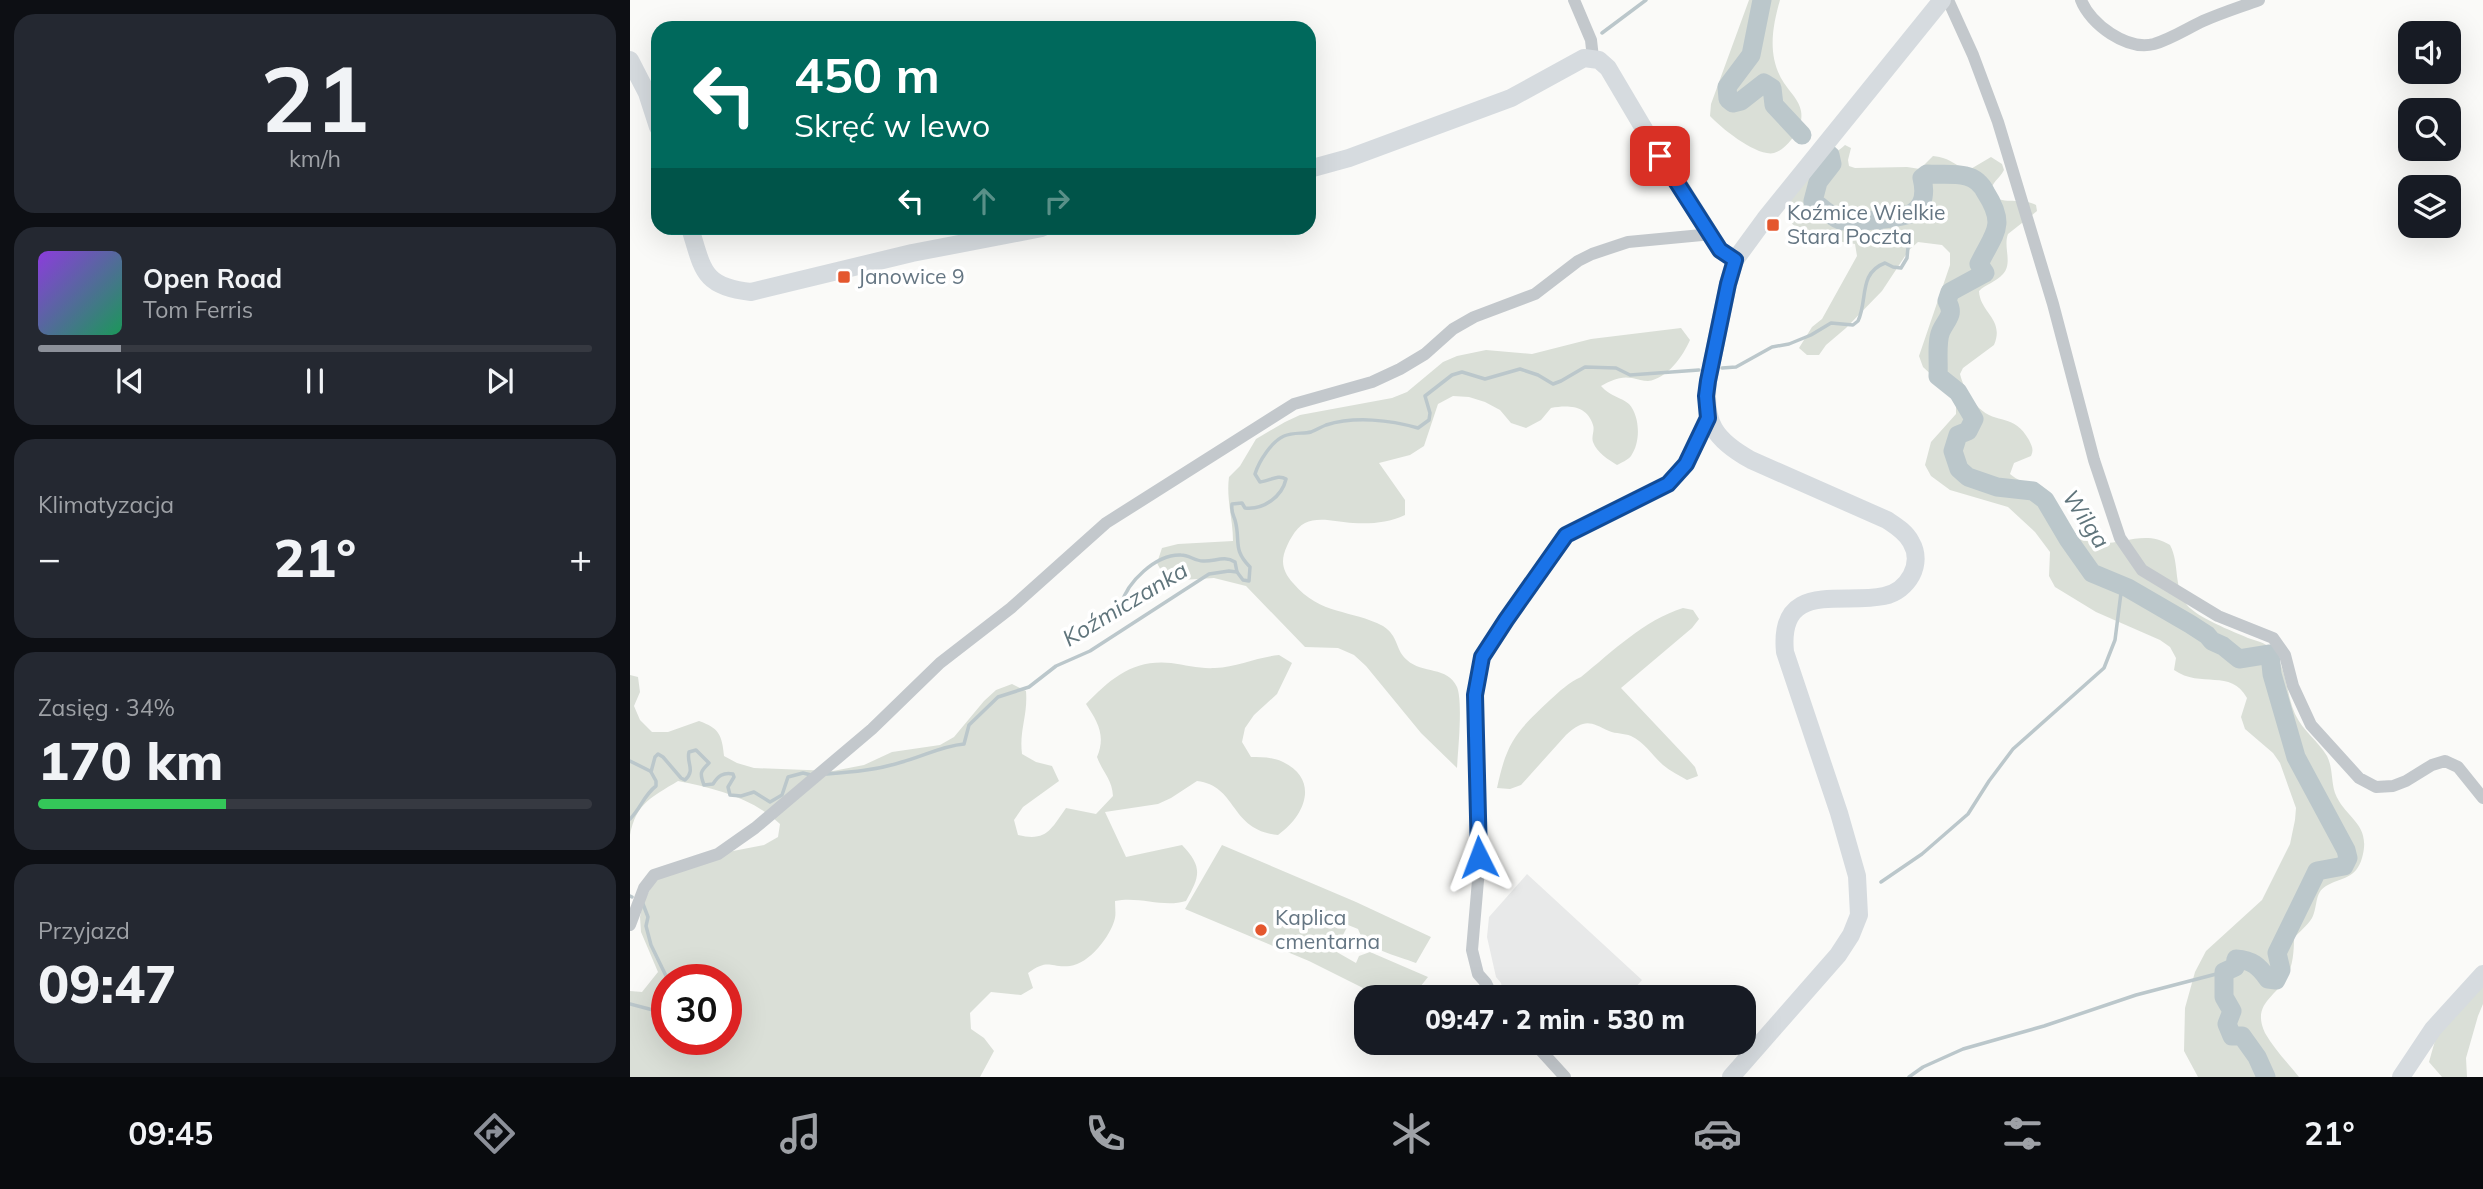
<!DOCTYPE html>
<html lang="pl">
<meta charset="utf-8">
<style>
body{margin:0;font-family:Mulish,sans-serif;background:#242831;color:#f1f3f6;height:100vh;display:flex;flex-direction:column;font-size:26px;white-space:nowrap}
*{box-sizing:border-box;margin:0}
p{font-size:23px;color:#9ea1a6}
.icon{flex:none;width:38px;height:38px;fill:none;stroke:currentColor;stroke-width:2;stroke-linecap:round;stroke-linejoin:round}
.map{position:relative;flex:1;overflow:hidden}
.details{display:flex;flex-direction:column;gap:14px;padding:14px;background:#0d0f14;width:630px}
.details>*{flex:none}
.top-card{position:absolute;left:21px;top:21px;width:665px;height:214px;border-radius:21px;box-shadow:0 7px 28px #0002;background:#00695c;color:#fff;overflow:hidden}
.tools{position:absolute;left:1768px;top:21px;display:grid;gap:14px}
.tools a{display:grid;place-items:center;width:63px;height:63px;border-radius:14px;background:#171b24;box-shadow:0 7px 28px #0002;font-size:35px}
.speed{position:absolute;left:21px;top:964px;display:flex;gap:14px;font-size:35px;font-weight:700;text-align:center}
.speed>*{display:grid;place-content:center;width:91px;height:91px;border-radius:50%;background:#171b24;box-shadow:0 7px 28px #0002;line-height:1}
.speed .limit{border:10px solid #d22;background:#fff;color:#111}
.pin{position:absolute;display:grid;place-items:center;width:60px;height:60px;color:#fff;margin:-30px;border-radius:14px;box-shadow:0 4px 10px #0006}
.me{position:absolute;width:77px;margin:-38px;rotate:357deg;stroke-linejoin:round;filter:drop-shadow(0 0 5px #0008)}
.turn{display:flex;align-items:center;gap:24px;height:147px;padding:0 28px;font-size:32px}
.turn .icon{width:91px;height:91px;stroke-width:2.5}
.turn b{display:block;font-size:49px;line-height:60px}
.lanes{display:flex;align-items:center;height:66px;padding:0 28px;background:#0003;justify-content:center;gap:35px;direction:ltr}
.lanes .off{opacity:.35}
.big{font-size:52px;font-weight:800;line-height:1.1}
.details .widget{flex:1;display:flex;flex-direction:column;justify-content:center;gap:10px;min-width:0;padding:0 24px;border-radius:21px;background:#242831}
.details .dial{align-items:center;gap:0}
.dial b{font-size:91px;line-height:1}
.song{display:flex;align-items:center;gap:21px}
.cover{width:84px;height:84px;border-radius:10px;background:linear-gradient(135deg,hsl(270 70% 55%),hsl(150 70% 35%))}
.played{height:7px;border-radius:4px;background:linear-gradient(90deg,#8c9099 15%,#363941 15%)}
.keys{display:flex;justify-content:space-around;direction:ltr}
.heat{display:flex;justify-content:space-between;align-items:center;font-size:38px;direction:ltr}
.charge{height:10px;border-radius:5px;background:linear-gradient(90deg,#34c759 34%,#363941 0)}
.trip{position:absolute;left:724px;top:985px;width:402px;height:70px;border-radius:21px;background:#171b24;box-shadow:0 7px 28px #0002;font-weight:800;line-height:70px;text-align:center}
.tab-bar{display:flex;height:112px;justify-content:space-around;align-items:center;background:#090b0e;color:#9ea1a6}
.tab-bar .icon{width:49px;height:49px}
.tab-bar .on{color:#8c9099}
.tab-bar b{font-size:32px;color:#f1f3f6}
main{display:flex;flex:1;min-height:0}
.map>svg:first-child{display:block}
.built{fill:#e8e9e9}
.green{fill:#dadfd7;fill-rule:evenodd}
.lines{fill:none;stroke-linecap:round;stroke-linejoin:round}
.stream{stroke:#bbc7cb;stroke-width:3.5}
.river{stroke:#bbc7cb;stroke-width:19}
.street{stroke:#c3c8cc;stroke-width:12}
.secondary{stroke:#d6dbdf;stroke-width:18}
.route-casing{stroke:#114b97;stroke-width:18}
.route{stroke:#1a73e8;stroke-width:12}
.poi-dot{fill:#e4572e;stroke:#fff;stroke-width:2.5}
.labels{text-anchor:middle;stroke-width:7;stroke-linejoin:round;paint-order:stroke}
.poi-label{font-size:21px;fill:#657683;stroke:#fff;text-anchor:start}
.water-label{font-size:23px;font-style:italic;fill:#60757c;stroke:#fff}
</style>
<main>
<section class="details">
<div class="widget dial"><b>21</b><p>km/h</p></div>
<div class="widget">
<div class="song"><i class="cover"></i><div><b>Open Road</b><p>Tom Ferris</p></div></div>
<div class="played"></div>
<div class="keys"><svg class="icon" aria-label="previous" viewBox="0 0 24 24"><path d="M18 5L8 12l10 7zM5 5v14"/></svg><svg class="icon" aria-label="pause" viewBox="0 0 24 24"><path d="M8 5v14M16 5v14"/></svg><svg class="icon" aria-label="next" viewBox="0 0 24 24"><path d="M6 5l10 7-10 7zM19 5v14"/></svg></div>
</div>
<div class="widget"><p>Klimatyzacja</p>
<div class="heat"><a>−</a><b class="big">21°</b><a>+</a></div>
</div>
<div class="widget"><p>Zasięg · 34%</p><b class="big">170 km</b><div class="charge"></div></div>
<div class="widget"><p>Przyjazd</p><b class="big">09:47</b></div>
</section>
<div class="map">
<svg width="1853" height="1077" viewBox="0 0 1853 1077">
<rect width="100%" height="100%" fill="#fafaf8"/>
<path class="built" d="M 897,874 L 1012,980 L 997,997 L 874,997 L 871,983 L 866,977 L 857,937 L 859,917 Z"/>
<g class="green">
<path d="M 1119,0 L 1150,0 C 1142,28 1137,57 1154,83 C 1160,92 1169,100 1171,111 C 1173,122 1168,132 1161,140 C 1156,146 1151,151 1144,153 C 1127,157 1091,128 1080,116 L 1081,104 Z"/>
<path d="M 1215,145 L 1221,148 L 1218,160 L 1219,166 L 1225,168 L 1277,167 L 1290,169 L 1303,156 C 1322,158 1324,166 1339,170 L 1361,157 L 1372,164 L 1374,170 C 1369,180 1358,184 1362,196 C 1376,205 1391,197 1406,205 L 1407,211 L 1378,234 C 1373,247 1383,263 1373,274 C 1366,282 1356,284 1349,291 C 1350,313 1375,319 1364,345 L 1333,368 L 1330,374 C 1332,384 1341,401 1349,408 C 1367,425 1384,413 1399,440 C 1402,447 1404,449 1401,456 L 1384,463 L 1380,474 C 1388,481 1396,482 1405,487 C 1422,494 1429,509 1434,525 C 1441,531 1449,538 1457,541 C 1486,550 1512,527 1540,545 C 1550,564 1543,587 1557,605 C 1568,618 1602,631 1618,638 C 1626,641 1635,642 1641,649 C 1657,666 1656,694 1665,714 C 1673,731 1688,741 1697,756 C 1703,768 1701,781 1705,793 C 1715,819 1742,823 1732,858 C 1726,879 1712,877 1696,886 C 1684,893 1688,907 1682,918 C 1677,926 1669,932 1664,938 C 1664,950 1663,966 1657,976 C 1647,997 1621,1003 1635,1033 C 1644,1049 1658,1063 1669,1077 L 1568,1077 L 1554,1051 L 1555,1008 L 1565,972 L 1576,951 L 1632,900 L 1660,844 L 1665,820 L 1666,808 L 1650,763 L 1643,753 L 1615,729 L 1611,717 L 1617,698 C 1601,668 1571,689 1544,670 L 1546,658 L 1540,647 L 1530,640 L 1466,612 L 1425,587 L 1419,576 L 1420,552 L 1405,532 L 1378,507 L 1320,490 L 1301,476 L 1295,465 L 1301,442 L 1326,414 L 1326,401 L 1319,391 L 1293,367 L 1289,356 L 1320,265 L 1320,253 L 1312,245 L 1288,242 L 1279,250 L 1252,291 L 1216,328 L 1196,345 L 1189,355 L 1177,355 L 1169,348 L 1182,327 L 1192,319 L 1227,256 L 1225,244 C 1209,241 1180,238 1167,228 C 1134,204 1198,160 1215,145 Z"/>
<path d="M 1051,328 L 1060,340 C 1053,356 1037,379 1018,381 C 1013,381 1008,379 1002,378 C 990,376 982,380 971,386 C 981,397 991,397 999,404 C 1010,416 1011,442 1001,456 C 998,460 991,463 987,465 C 979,460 967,453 963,442 C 961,437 965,430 963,425 C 957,405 938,405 921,408 L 911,420 L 896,428 L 881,423 L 870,410 L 855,402 L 839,397 L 823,396 L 808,404 L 794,446 L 780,455 L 749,463 L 775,500 L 775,515 C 758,523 741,524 723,523 C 708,522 688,516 675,523 C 665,528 657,544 654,554 C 651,565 655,574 663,583 C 691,616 721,609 753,626 C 769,636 765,650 777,660 C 792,674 818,666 827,687 C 833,702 828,750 827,768 L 791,733 L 736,666 L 724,655 L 708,648 L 675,647 L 616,586 L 584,578 L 551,580 L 535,578 L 527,563 L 532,548 L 548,544 L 603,541 C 603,519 596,499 599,477 L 610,466 L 626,439 L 655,422 L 670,415 L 762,398 L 777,392 L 813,362 L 827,356 L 856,350 L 902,354 L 961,339 Z"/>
<path d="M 1053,608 L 1063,610 L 1069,619 L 1062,628 L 991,688 L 1058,759 L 1065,767 L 1068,776 L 1057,780 C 1049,775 1040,771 1033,765 C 1023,756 1014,742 1001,736 C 994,733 986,734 979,731 C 960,722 955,718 936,735 L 891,785 L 880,789 L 867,788 C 877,741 886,732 920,700 C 930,691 938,683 951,677 C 982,652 1014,620 1053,608 Z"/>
<path d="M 649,655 L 662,663 L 647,694 L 624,715 L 615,728 L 612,742 L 621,757 C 631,757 643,757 653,762 C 690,780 675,816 648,835 C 599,830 608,786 567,781 L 541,798 L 528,804 L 475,812 L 496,857 L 552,845 C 573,867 570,876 556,901 C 533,908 510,896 485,901 C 485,907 486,913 485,918 C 481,936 459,964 440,966 C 419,968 419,958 398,973 L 403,988 L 391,995 L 361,992 L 340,1013 L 341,1029 L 354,1038 L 364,1051 L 350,1077 L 0,1077 L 0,991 L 12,992 L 28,972 L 11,932 L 10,917 L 13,903 L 27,876 L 72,857 L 134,845 L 148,837 L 150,824 C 123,798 84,788 48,781 C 22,797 6,803 0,835 L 0,675 L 8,677 L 10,692 L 4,706 L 10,720 L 22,732 L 38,732 L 69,721 C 89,728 92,735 94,756 L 107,763 L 124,768 L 203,771 L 234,765 L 262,752 L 310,745 L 324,737 L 354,701 L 366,690 L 382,684 L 396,691 C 398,716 389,730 392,754 L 406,762 L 422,766 L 429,781 L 393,807 L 384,820 L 388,835 C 417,842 421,829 436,808 L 466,814 L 483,796 C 482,779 473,773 467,757 C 476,736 468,722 456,704 C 480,679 503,659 541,663 C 556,665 570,669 585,668 C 607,667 627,657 649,655 ZM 37,980 L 96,980 L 96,1040 L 37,1040 Z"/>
<path d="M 592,845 L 726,902 L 801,937 L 786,963 C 768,956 734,949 728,929 L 718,925 L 705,951 L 726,963 L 729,956 L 740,952 L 798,977 L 782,997 L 751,997 L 679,961 L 555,909 Z"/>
<path d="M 1853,982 L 1853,1004 L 1848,1016 L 1836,1058 L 1837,1077 L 1812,1077 L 1799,1062 L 1808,1030 Z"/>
</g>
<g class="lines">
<g class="stream">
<path d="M 972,33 L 1016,0"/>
<path d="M 1092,368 L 1106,367 L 1142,347 L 1159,344 L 1181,335 L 1201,323 L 1223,325 L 1228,321 C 1238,301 1228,273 1255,263 L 1263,267 L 1271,268 L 1277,258 L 1278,247 L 1253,233 L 1246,221"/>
<path d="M 491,605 C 497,582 526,554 551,555 C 559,555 565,561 573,561 C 584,562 594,555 605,562 L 607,572 L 613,580 L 619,581 L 620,567 C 602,549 611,541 605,520 C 603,514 601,512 602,504 L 612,503 L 615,508 C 633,510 652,497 656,479 C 648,474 640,481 630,482 L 625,474 C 629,461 642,441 654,436 C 663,432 673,434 681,432 C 686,430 691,427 696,425 C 725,416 760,420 788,428 L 799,420 L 800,413 L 795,396 L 822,375 L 832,372 L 855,379 L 890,369 L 908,375 L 923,384 L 931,381 L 955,367 L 986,368 L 1000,375 L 1069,370"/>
<path d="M 0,761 L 20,771"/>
<path d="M 197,774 C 222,772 247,770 272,762 C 294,756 312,746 334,744 L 339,725 L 368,697 L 399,687 L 426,666 L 460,651 L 579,574 L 599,571 L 607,572"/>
<path d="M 0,819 C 11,808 14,795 26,786 L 26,781 L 21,772 L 25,757 L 28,754 L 33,757 L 51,778 L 55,780 C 66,770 56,763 59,752 L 66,750 L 79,763 C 71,771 69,772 74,785 L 83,784 C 88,776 93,772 103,774 L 104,777 L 98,787 L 100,795 L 111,796 L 124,792 L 140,802 L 152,795 L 158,777 L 173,773 L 181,775"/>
<path d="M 1251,882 L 1292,854 L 1338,814 L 1359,781 L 1383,749 L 1474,668 L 1485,640 L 1492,585"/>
<path d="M 0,896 L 2,897"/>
<path d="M 13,904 L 18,917 L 16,926 L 21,945 L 38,980"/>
<path d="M 0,1004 L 23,1010 L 37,1001"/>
<path d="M 1279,1077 L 1293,1067 L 1333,1049 L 1414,1026 L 1506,995 L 1594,972"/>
</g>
<g class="river">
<path d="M 1132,0 L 1121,55 L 1097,87 L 1098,99 L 1103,103 L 1111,101 L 1134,83 L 1142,88 L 1144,105 L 1172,135"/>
<path d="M 1200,155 L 1202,164 L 1188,182 L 1183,201 C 1191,207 1200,216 1210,220 C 1221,224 1272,218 1282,213 C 1295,206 1295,190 1292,178 L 1297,174 C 1309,175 1324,173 1336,176 C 1345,178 1352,185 1356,193 C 1377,226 1364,233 1349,264 L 1355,273 L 1320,292 L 1317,301 C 1325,315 1317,318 1311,331 C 1306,342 1309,363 1308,376 L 1328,392 L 1344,419 L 1338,431 L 1328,435 L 1323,451 L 1329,469 L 1338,477 L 1367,487 L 1403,491 L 1415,500 L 1438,539 L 1462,573 L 1498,588 L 1560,624 L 1577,635 L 1582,641 L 1593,646 L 1609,659 L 1640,654 L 1642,674 L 1666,757 L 1716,850 L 1718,858 L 1714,866 L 1687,871 L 1647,953 L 1651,970 L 1646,980 L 1638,979 C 1629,966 1622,960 1606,959 L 1605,967 L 1594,972 L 1594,997 L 1602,1011 L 1597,1024 L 1602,1036 L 1612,1036 L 1627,1057 L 1636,1077"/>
</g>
<g class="street">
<path d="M 944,0 L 961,40 L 963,58"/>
<path d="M 1318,0 L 1343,55 L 1368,122 L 1423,304 L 1464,460 L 1490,538 L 1512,570 L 1588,616 L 1643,638 L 1655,655 L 1663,686 L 1681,725 L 1729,778 L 1746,787 L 1763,786 L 1776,781 L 1802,765 L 1815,761 L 1828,767 L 1853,798"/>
<path d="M 1451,0 C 1460,24 1497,51 1524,44 C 1541,39 1558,28 1573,21 C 1591,13 1610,7 1629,0"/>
<path d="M 0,925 L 14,888 L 24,875 L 88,854 L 125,828 L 242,729 L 310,663 L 381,608 L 476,523 L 664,404 L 742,382 L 770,369 L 795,354 L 823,329 L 844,317 L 905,294 L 948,261 L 962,254 L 998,242 L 1072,235 L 1078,232"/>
<path d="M 863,998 L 856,983 L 848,974 L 842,950 L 850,857 L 845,695 L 852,657 L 876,619 L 936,535 L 1038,484 L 1056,464 L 1078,418"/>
<path d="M 904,1043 L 935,1077"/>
</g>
<g class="secondary">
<path d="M 0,60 L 17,93 L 28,127"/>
<path d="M 679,169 L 719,158 L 881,98 L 954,58 L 969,60 L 978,68 L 1020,139 L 1090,250 L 1105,260"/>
<path d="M 60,228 C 73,269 72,287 121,292 L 282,253 L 412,228"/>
<path d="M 1101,1077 L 1208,955 L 1221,935 L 1229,915 L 1227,876 L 1209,813 L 1155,652 C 1148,580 1211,605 1254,596 C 1278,591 1294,564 1281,542 C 1276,532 1266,526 1257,520 L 1121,460 C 1085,440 1073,423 1078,381 L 1098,284 L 1105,260 L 1135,219 L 1312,0"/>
<path d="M 1771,1077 L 1803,1029 L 1853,974"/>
</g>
</g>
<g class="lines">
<defs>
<path id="route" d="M 849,857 L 845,695 L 852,657 L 876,620 L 936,535 L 1038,484 L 1056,464 L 1078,418 L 1076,396 L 1078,381 L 1098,284 L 1105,260 L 1090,250 L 1030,156"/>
</defs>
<use href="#route" class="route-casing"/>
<use href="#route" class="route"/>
</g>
<g class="poi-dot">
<rect x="1136" y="218" width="14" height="14" rx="3.5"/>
<rect x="207" y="270" width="14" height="14" rx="3.5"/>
<circle cx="631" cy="930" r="7"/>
</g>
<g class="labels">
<g class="poi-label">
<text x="1157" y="220">Koźmice Wielkie<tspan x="1157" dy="24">Stara Poczta</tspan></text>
<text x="228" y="284">Janowice 9</text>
<text x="645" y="925">Kaplica<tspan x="645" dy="24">cmentarna</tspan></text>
</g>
<g class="water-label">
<text transform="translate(1456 519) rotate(56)" y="8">Wilga</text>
<text transform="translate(495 604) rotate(-31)" y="8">Koźmiczanka</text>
</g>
</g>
</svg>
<div class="tools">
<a><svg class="icon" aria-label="sound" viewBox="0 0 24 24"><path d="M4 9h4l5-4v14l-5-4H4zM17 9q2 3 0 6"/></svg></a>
<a><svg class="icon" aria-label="search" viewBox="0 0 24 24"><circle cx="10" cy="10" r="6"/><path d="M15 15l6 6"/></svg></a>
<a><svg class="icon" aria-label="layers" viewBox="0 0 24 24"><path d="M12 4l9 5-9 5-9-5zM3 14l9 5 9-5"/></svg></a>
</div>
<div class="speed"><div class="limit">30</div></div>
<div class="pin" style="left:1030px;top:156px;background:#d93025"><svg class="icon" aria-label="arrive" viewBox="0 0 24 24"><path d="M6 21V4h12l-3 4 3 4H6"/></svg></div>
<svg class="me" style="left:849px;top:857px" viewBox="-20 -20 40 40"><path d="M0-17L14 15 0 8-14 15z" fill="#1a73e8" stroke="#fff" stroke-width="4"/></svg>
<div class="trip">09:47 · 2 min · 530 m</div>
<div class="top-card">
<div class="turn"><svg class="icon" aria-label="left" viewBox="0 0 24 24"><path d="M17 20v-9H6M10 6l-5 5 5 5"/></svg><div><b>450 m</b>Skręć w lewo</div></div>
<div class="lanes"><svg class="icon" aria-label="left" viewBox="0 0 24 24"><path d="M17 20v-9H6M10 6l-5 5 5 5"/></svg><svg class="icon off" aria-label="ahead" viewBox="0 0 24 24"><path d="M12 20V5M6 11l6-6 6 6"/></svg><svg class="icon off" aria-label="right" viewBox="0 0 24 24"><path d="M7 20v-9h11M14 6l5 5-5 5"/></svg></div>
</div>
</div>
</main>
<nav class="tab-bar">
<b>09:45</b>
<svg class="icon on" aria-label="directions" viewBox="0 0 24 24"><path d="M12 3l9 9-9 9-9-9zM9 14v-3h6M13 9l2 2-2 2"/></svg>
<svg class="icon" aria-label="music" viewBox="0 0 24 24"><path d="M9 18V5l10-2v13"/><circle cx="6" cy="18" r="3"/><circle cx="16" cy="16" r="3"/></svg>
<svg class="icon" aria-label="phone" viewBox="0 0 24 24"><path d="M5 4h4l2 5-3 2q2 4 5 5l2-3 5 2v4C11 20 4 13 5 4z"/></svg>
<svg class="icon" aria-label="climate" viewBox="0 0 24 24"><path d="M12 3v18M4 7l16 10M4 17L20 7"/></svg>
<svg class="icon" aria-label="car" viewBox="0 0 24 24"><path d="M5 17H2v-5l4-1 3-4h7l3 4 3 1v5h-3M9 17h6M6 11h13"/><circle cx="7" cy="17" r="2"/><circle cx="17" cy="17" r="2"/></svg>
<svg class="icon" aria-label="filters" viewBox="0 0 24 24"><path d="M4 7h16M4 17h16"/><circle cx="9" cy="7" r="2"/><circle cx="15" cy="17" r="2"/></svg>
<b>21°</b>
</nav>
